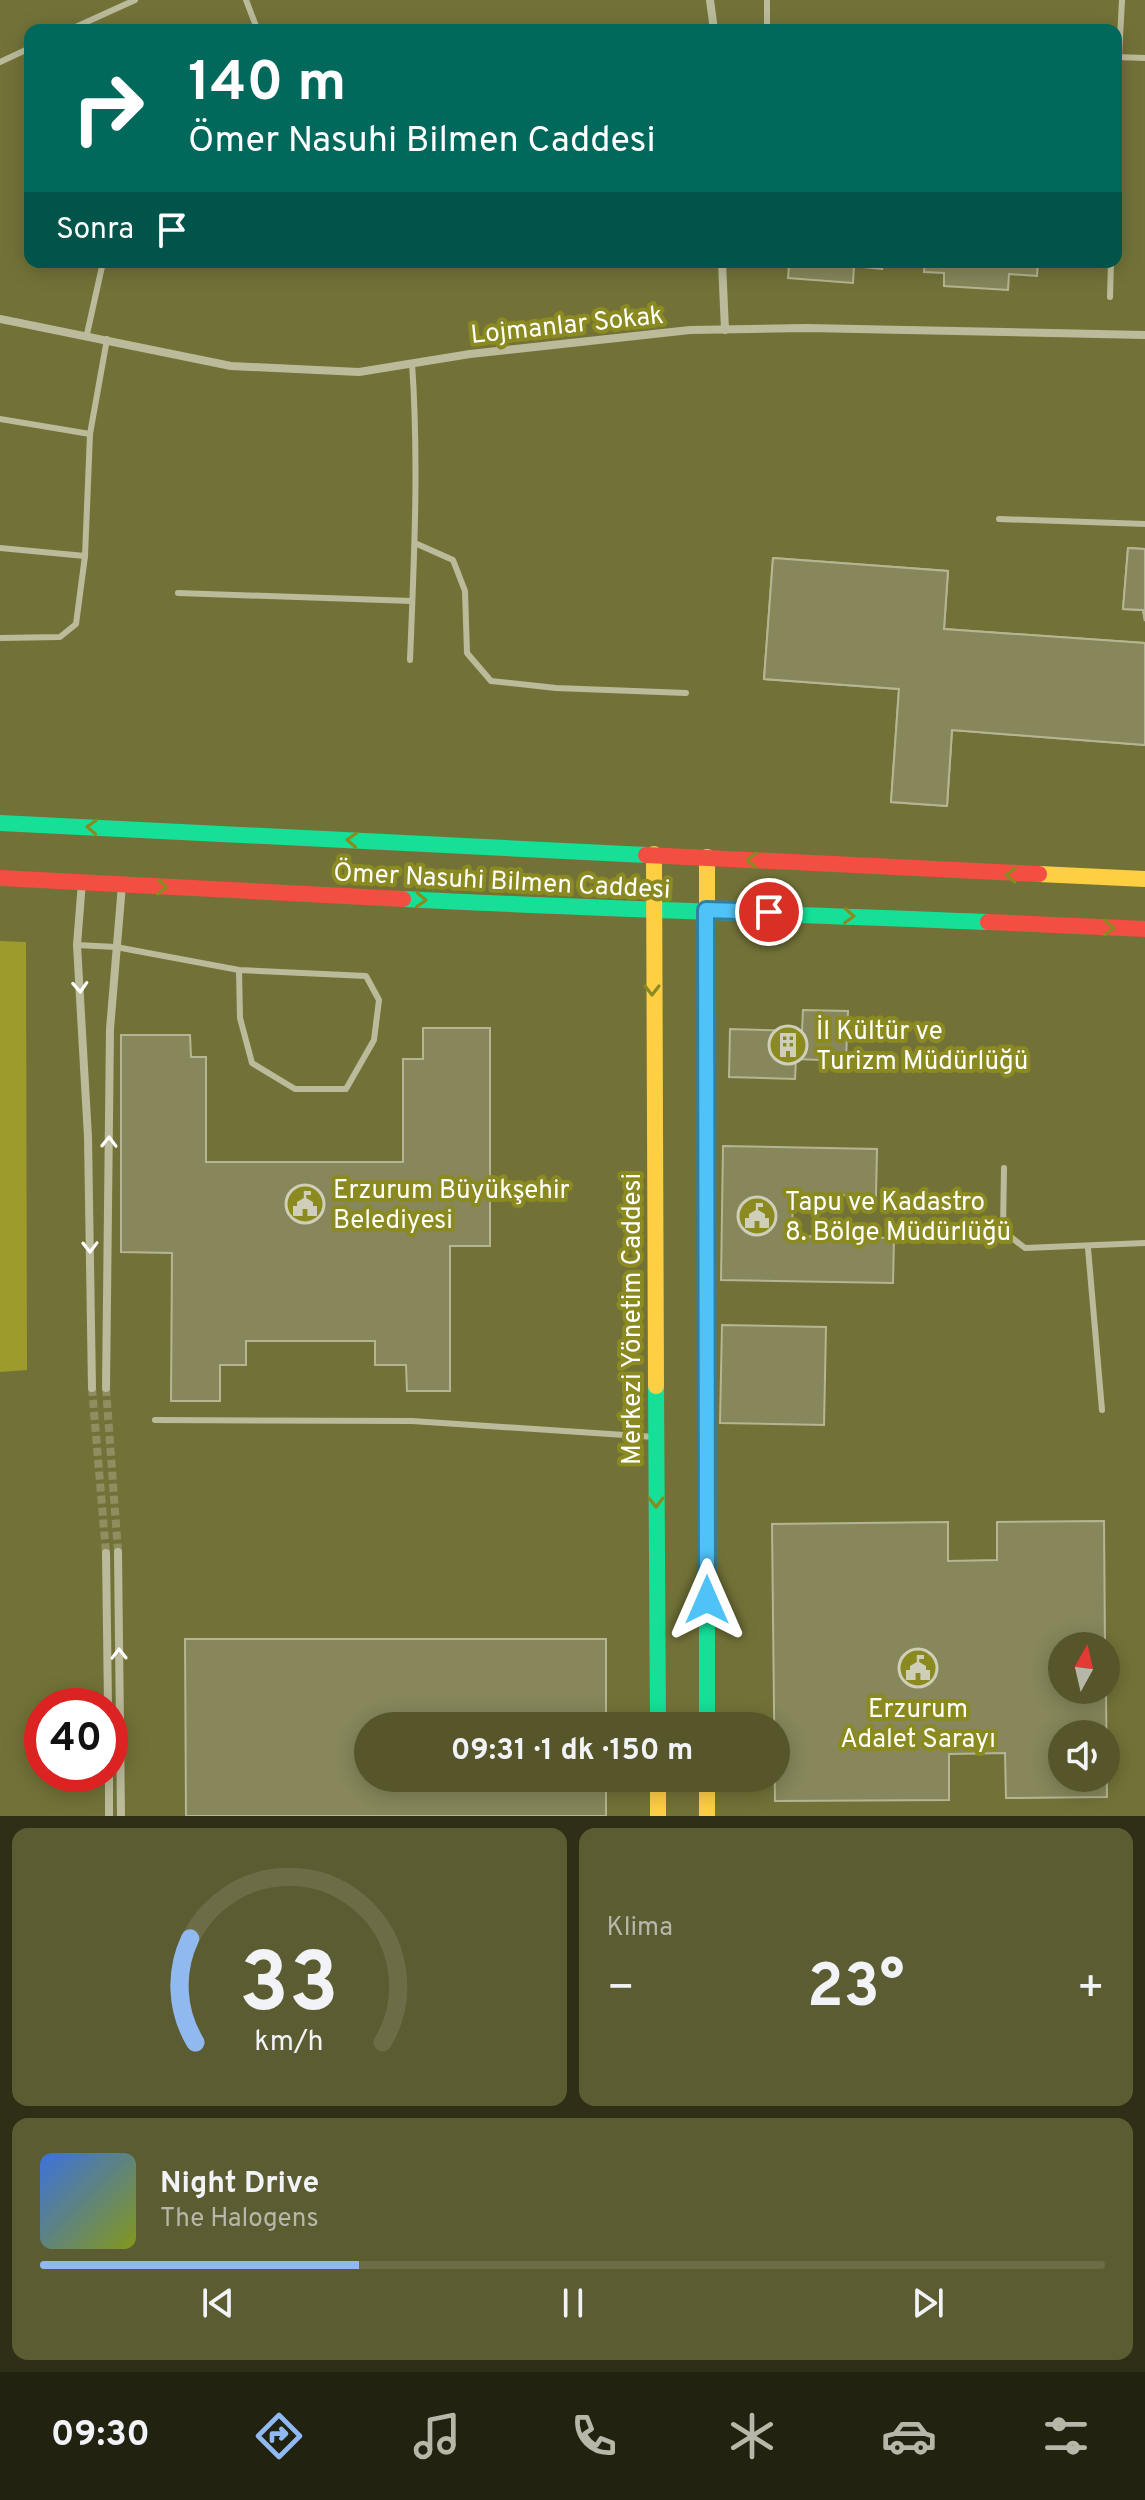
<!DOCTYPE html>
<html lang="tr">
<meta charset="utf-8">
<style>
body{margin:0;font-family:Overpass,sans-serif;background:#5c5c32;color:#f1f3f6;height:100vh;display:flex;flex-direction:column;font-size:30px;white-space:nowrap}
*{box-sizing:border-box;margin:0}
p{font-size:26px;color:#b6b7a8}
.icon{flex:none;width:44px;height:44px;fill:none;stroke:currentColor;stroke-width:2;stroke-linecap:round;stroke-linejoin:round}
.map{position:relative;height:1816px;overflow:hidden}
.panel{display:flex;flex-direction:column;gap:12px;padding:12px;background:#2f2f17;flex:1}
.panel>*{flex:none}
.top-card{position:absolute;left:24px;top:24px;width:1098px;height:244px;border-radius:16px;box-shadow:0 4px 20px #0003;background:#00695c;color:#fff;overflow:hidden}
.needle{width:52px;rotate:8deg}
.buttons{position:absolute;left:1048px;top:1632px;display:grid;gap:16px}
.buttons a{display:grid;place-items:center;width:72px;height:72px;border-radius:50%;background:#56562a;box-shadow:0 4px 20px #0003;font-size:40px}
.speed{position:absolute;left:24px;top:1688px;display:flex;gap:16px;font-size:40px;font-weight:700;text-align:center}
.speed>*{display:grid;place-content:center;width:104px;height:104px;border-radius:50%;background:#56562a;box-shadow:0 4px 20px #0003;line-height:1}
.speed .limit{border:12px solid #d22;background:#fff;color:#111}
.pin{position:absolute;display:grid;place-items:center;width:68px;height:68px;color:#fff;margin:-34px;border:4px solid #fff;border-radius:50%;box-shadow:0 2px 8px #0007}
.me{position:absolute;width:88px;margin:-44px;rotate:0deg;stroke-linejoin:round;filter:drop-shadow(0 0 6px #0008)}
.turn{display:flex;align-items:center;gap:28px;height:168px;padding:0 32px;font-size:36px}
.turn .icon{width:104px;height:104px;stroke-width:2.5}
.turn b{display:block;font-size:56px;line-height:68px}
.then{display:flex;align-items:center;height:76px;padding:0 32px;background:#0003;gap:16px;font-size:30px}
.big{font-size:60px;font-weight:700;line-height:1.1}
.panel .card{flex:1;display:flex;flex-direction:column;justify-content:center;gap:12px;min-width:0;padding:0 28px;border-radius:16px;background:#5c5c32}
.panel .dial{align-items:center;gap:0}
.dial svg{height:208px;overflow:visible;fill:none;stroke:#6c6c47;stroke-width:7;stroke-linecap:round;text-anchor:middle}
.dial text{fill:#f1f3f6;stroke:none}
.song{display:flex;align-items:center;gap:24px}
.cover{width:96px;height:96px;border-radius:12px;background:linear-gradient(135deg,hsl(220 70% 55%),hsl(70 70% 35%))}
.played{height:8px;border-radius:4px;background:linear-gradient(90deg,#90b9f0 30%,#6c6c47 30%)}
.keys{display:flex;justify-content:space-around;direction:ltr}
.heat{display:flex;justify-content:space-between;align-items:center;font-size:44px;direction:ltr}
.panel .tiles{flex:1;display:grid;gap:12px;grid-template-columns:1fr 1fr}
.card:last-child{grid-column:span 2}
.trip{position:absolute;left:354px;top:1712px;width:436px;height:80px;border-radius:40px;background:#56562a;box-shadow:0 4px 20px #0003;font-weight:700;line-height:80px;text-align:center}
.tab-bar{display:flex;height:128px;justify-content:space-around;align-items:center;background:#221;color:#b6b7a8}
.tab-bar .icon{width:56px;height:56px}
.tab-bar .current{color:#90b9f0}
.tab-bar b{font-size:36px;color:#f1f3f6}
.map>svg:first-child{display:block}
.green{fill:#9c9b2c}
.building{fill:#87875b;stroke:#b5b593;stroke-width:2;fill-rule:evenodd}
.lines{fill:none;stroke-linecap:round;stroke-linejoin:round}
.street-tunnel{stroke:#8e8e60;stroke-width:8;stroke-dasharray:8 4;stroke-linecap:butt}
.lane{stroke:#bbbb9b;stroke-width:6}
.street{stroke:#bbbb9b;stroke-width:8}
.fast{stroke:#16e098;stroke-width:16}
.slow{stroke:#ffcf43;stroke-width:16}
.jam{stroke:#f24e42;stroke-width:16}
.oneway{stroke:#8a8a20}
.oneway2{stroke:#fff}
.route-casing{stroke:#337fa1;stroke-width:20}
.route{stroke:#4fc3f7;stroke-width:14}
.labels{text-anchor:middle;stroke-width:8;stroke-linejoin:round;paint-order:stroke}
.street-label{font-size:26px;fill:#fff;stroke:#8a8a20}
.poi-label{font-size:26px;fill:#fff;stroke:#8a8a20;text-anchor:start}
</style>
<div class="map">
<svg width="1145" height="1816" viewBox="0 0 1145 1816">
<rect width="100%" height="100%" fill="#727238"/>
<path class="green" d="M 0,941 L 26,942 L 27,1370 L 0,1372 Z"/>
<g class="building">
<path d="M 770,262 L 882,262 L 882,269 L 854,266 L 853,283 L 788,278 L 789,266 Z"/>
<path d="M 925,262 L 1038,262 L 1037,276 L 1009,274 L 1008,290 L 944,286 L 944,273 L 924,272 Z"/>
<path d="M 1128,548 L 1145,549 L 1145,621 L 1143,610 L 1123,609 Z"/>
<path d="M 1128,548 L 1145,549 L 1145,621 L 1143,610 L 1123,609 Z"/>
<path d="M 773,558 L 948,571 L 944,629 L 1145,643 L 1145,745 L 952,730 L 947,806 L 891,802 L 899,689 L 764,679 Z"/>
<path d="M 773,558 L 948,571 L 944,629 L 1145,643 L 1145,745 L 952,730 L 947,806 L 891,802 L 899,689 L 764,679 Z"/>
<path d="M 803,1010 L 848,1011 L 846,1061 L 796,1059 L 795,1079 L 729,1077 L 730,1029 L 802,1031 Z"/>
<path d="M 423,1028 L 490,1028 L 490,1246 L 450,1246 L 450,1391 L 407,1391 L 406,1365 L 375,1365 L 375,1341 L 246,1341 L 246,1365 L 220,1365 L 220,1401 L 171,1401 L 172,1253 L 121,1252 L 121,1035 L 190,1035 L 191,1057 L 206,1057 L 206,1162 L 403,1162 L 403,1059 L 423,1059 Z"/>
<path d="M 723,1146 L 877,1149 L 876,1196 L 793,1194 L 792,1236 L 894,1238 L 893,1283 L 721,1280 Z"/>
<path d="M 722,1325 L 826,1327 L 824,1425 L 720,1423 Z"/>
<path d="M 1104,1521 L 1105,1646 L 1062,1646 L 1062,1690 L 1106,1690 L 1107,1797 L 1006,1798 L 1005,1753 L 949,1754 L 949,1800 L 775,1801 L 772,1524 L 948,1522 L 948,1561 L 997,1560 L 997,1522 ZM 1062,1734 L 1106,1734 L 1106,1778 L 1062,1778 Z"/>
<path d="M 185,1639 L 606,1639 L 606,1726 L 368,1726 L 368,1778 L 606,1778 L 606,1816 L 186,1816 Z"/>
</g>
<g class="lines">
<g class="street-tunnel">
<path d="M 92,1388 L 106,1553"/>
<path d="M 106,1388 L 118,1552"/>
</g>
<g class="lane">
<path d="M 246,0 L 256,26 L 253,30"/>
<path d="M 69,30 L 135,0"/>
<path d="M 767,30 L 767,0"/>
<path d="M 1116,57 L 1145,58"/>
<path d="M 0,62 L 30,48"/>
<path d="M 1116,114 L 1122,0"/>
<path d="M 1110,297 L 1111,262"/>
<path d="M 87,334 L 103,262"/>
<path d="M 0,419 L 90,434"/>
<path d="M 999,519 L 1145,524"/>
<path d="M 417,544 L 453,560 L 465,591 L 467,653 L 491,681 L 556,688 L 686,693"/>
<path d="M 0,548 L 85,556"/>
<path d="M 178,593 L 412,601"/>
<path d="M 0,638 L 60,637 L 76,624 L 85,556 L 90,434 L 107,339"/>
<path d="M 410,660 C 414,561 419,463 412,363"/>
<path d="M 77,945 L 116,947 L 239,970 L 366,976 L 379,1000 L 374,1040 L 346,1089 L 295,1089 L 252,1063 L 240,1018 L 239,970"/>
<path d="M 1004,1168 L 1003,1231 L 1025,1248 L 1145,1243"/>
<path d="M 1088,1248 L 1102,1410"/>
<path d="M 155,1420 L 412,1421 L 655,1437"/>
</g>
<g class="street">
<path d="M 710,0 L 714,30"/>
<path d="M 722,262 L 725,330"/>
<path d="M 0,319 L 231,366 L 359,372 L 470,354 L 690,330 L 807,328 L 1145,335"/>
<path d="M 82,882 L 77,945 L 88,1137 L 92,1388"/>
<path d="M 106,1388 L 110,1029 L 122,885"/>
<path d="M 118,1552 L 121,1816"/>
<path d="M 106,1553 L 108,1706"/>
<path d="M 109,1774 L 109,1816"/>
</g>
<g class="fast">
<path d="M 0,823 L 646,855"/>
<path d="M 403,899 C 598,909 792,914 988,922"/>
<path d="M 707,1205 L 707,1726"/>
<path d="M 656,1386 L 658,1726"/>
</g>
<g class="slow">
<path d="M 654,854 L 656,1386"/>
<path d="M 707,857 L 707,1205"/>
<path d="M 1039,874 L 1145,879"/>
<path d="M 658,1778 L 658,1816"/>
<path d="M 707,1778 L 707,1816"/>
</g>
<g class="jam">
<path d="M 646,855 L 1039,874"/>
<path d="M 0,878 L 403,899"/>
<path d="M 988,922 L 1145,929"/>
</g>
</g>
<defs><path id="oneway-chevron" d="M-2-3.5L2.5 0L-2 3.5" fill="none" stroke-width="1.6" stroke-linecap="round" stroke-linejoin="round" transform="scale(2)"/></defs>
<g class="oneway">
<use href="#oneway-chevron" transform="translate(92 827) rotate(-177)"/>
<use href="#oneway-chevron" transform="translate(352 840) rotate(-177)"/>
<use href="#oneway-chevron" transform="translate(752 860) rotate(-177)"/>
<use href="#oneway-chevron" transform="translate(1011 875) rotate(-178)"/>
<use href="#oneway-chevron" transform="translate(162 887) rotate(3)"/>
<use href="#oneway-chevron" transform="translate(421 900) rotate(3)"/>
<use href="#oneway-chevron" transform="translate(849 916) rotate(3)"/>
<use href="#oneway-chevron" transform="translate(1109 928) rotate(3)"/>
<use href="#oneway-chevron" transform="translate(652 990) rotate(90)"/>
<use href="#oneway-chevron" transform="translate(656 1502) rotate(90)"/>
</g>
<g class="oneway2">
<use href="#oneway-chevron" transform="translate(80 987) rotate(87)"/>
<use href="#oneway-chevron" transform="translate(109 1142) rotate(-89)"/>
<use href="#oneway-chevron" transform="translate(90 1247) rotate(89)"/>
<use href="#oneway-chevron" transform="translate(119 1654) rotate(-91)"/>
</g>
<g class="lines">
<defs>
<path id="route" d="M 707,1600 L 706,910 L 769,912"/>
</defs>
<use href="#route" class="route-casing"/>
<use href="#route" class="route"/>
</g>
<defs>
<symbol id="building-ring" viewBox="-11 -11 22 22"><circle r="9.5" fill="#8a8a20" stroke="#ceceb9" stroke-width="1.5"/><path d="M-4-6H4V6H1V3H-1V6H-4ZM-2.5-4.3h1.7v1.8h-1.7ZM.8-4.3h1.7v1.8H.8ZM-2.5-1h1.7V.8h-1.7ZM.8-1h1.7V.8H.8Z" fill="#ceceb9"/></symbol>
<symbol id="civic-ring" viewBox="-11 -11 22 22"><circle r="9.5" fill="#8a8a20" stroke="#ceceb9" stroke-width="1.5"/><path d="M-.6-6.5H3V-4.5H.6V-3L4-1V1h2V6H-6V1h2V-1L-.6-3ZM-1.2 2.5V6h2.4V2.5Z" fill="#ceceb9"/></symbol>
</defs>
<g fill-rule="evenodd">
<use href="#building-ring" x="766" y="1023" width="44" height="44"/>
<use href="#civic-ring" x="283" y="1182" width="44" height="44"/>
<use href="#civic-ring" x="735" y="1194" width="44" height="44"/>
<use href="#civic-ring" x="896" y="1646" width="44" height="44"/>
</g>
<g class="labels">
<g class="street-label">
<text transform="translate(567 324) rotate(-6)" y="9">Lojmanlar Sokak</text>
<text transform="translate(502 880) rotate(3)" y="9">Ömer Nasuhi Bilmen Caddesi</text>
<text transform="translate(631 1319) rotate(-90)" y="9">Merkezi Yönetim Caddesi</text>
</g>
<g class="poi-label">
<text x="816" y="1039">İl Kültür ve<tspan x="816" dy="30">Turizm Müdürlüğü</tspan></text>
<text x="333" y="1198">Erzurum Büyükşehir<tspan x="333" dy="30">Belediyesi</tspan></text>
<text x="785" y="1210">Tapu ve Kadastro<tspan x="785" dy="30">8. Bölge Müdürlüğü</tspan></text>
<text x="918" y="1717" text-anchor="middle">Erzurum<tspan x="918" dy="30">Adalet Sarayı</tspan></text>
</g>
</g>
</svg>
<div class="buttons">
<a><svg class="needle" viewBox="-14 -14 28 28"><path d="M0-13l5 13h-10z" fill="#e53935"/><path d="M0 13l5-13h-10z" fill="#b6b7a8"/></svg></a>
<a><svg class="icon" aria-label="sound" viewBox="0 0 24 24"><path d="M4 9h4l5-4v14l-5-4H4zM17 9q2 3 0 6"/></svg></a>
</div>
<div class="speed"><div class="limit">40</div></div>
<div class="pin" style="left:769px;top:912px;background:#d93025"><svg class="icon" aria-label="arrive" viewBox="0 0 24 24"><path d="M6 21V4h12l-3 4 3 4H6"/></svg></div>
<svg class="me" style="left:707px;top:1600px" viewBox="-20 -20 40 40"><path d="M0-17L14 15 0 8-14 15z" fill="#4fc3f7" stroke="#fff" stroke-width="4"/></svg>
<div class="trip">09:31 · 1 dk · 150 m</div>
<div class="top-card">
<div class="turn"><svg class="icon" aria-label="right" viewBox="0 0 24 24"><path d="M7 20v-9h11M14 6l5 5-5 5"/></svg><div><b>140 m</b>Ömer Nasuhi Bilmen Caddesi</div></div>
<div class="then">Sonra<svg class="icon" aria-label="arrive" viewBox="0 0 24 24"><path d="M6 21V4h12l-3 4 3 4H6"/></svg></div>
</div>
</div>
<section class="panel">
<div class="tiles">
<div class="card dial"><svg viewBox="0 0 100 80">
<path d="M14 69A42 42 0 1 1 86 69"/>
<path d="M14 69A42 42 0 0 1 12 29" stroke="#90b9f0"/>
<text x="50" y="56" font-size="32" font-weight="700">33</text>
<text x="50" y="72" font-size="11">km/h</text>
</svg></div>
<div class="card"><p>Klima</p>
<div class="heat"><a>−</a><b class="big">23°</b><a>+</a></div>
</div>
<div class="card">
<div class="song"><i class="cover"></i><div><b>Night Drive</b><p>The Halogens</p></div></div>
<div class="played"></div>
<div class="keys"><svg class="icon" aria-label="previous" viewBox="0 0 24 24"><path d="M18 5L8 12l10 7zM5 5v14"/></svg><svg class="icon" aria-label="pause" viewBox="0 0 24 24"><path d="M8 5v14M16 5v14"/></svg><svg class="icon" aria-label="next" viewBox="0 0 24 24"><path d="M6 5l10 7-10 7zM19 5v14"/></svg></div>
</div>
</div>
</section>
<nav class="tab-bar">
<b>09:30</b>
<svg class="icon current" aria-label="directions" viewBox="0 0 24 24"><path d="M12 3l9 9-9 9-9-9zM9 14v-3h6M13 9l2 2-2 2"/></svg>
<svg class="icon" aria-label="music" viewBox="0 0 24 24"><path d="M9 18V5l10-2v13"/><circle cx="6" cy="18" r="3"/><circle cx="16" cy="16" r="3"/></svg>
<svg class="icon" aria-label="phone" viewBox="0 0 24 24"><path d="M5 4h4l2 5-3 2q2 4 5 5l2-3 5 2v4C11 20 4 13 5 4z"/></svg>
<svg class="icon" aria-label="climate" viewBox="0 0 24 24"><path d="M12 3v18M4 7l16 10M4 17L20 7"/></svg>
<svg class="icon" aria-label="car" viewBox="0 0 24 24"><path d="M5 17H2v-5l4-1 3-4h7l3 4 3 1v5h-3M9 17h6M6 11h13"/><circle cx="7" cy="17" r="2"/><circle cx="17" cy="17" r="2"/></svg>
<svg class="icon" aria-label="filters" viewBox="0 0 24 24"><path d="M4 7h16M4 17h16"/><circle cx="9" cy="7" r="2"/><circle cx="15" cy="17" r="2"/></svg>
</nav>
